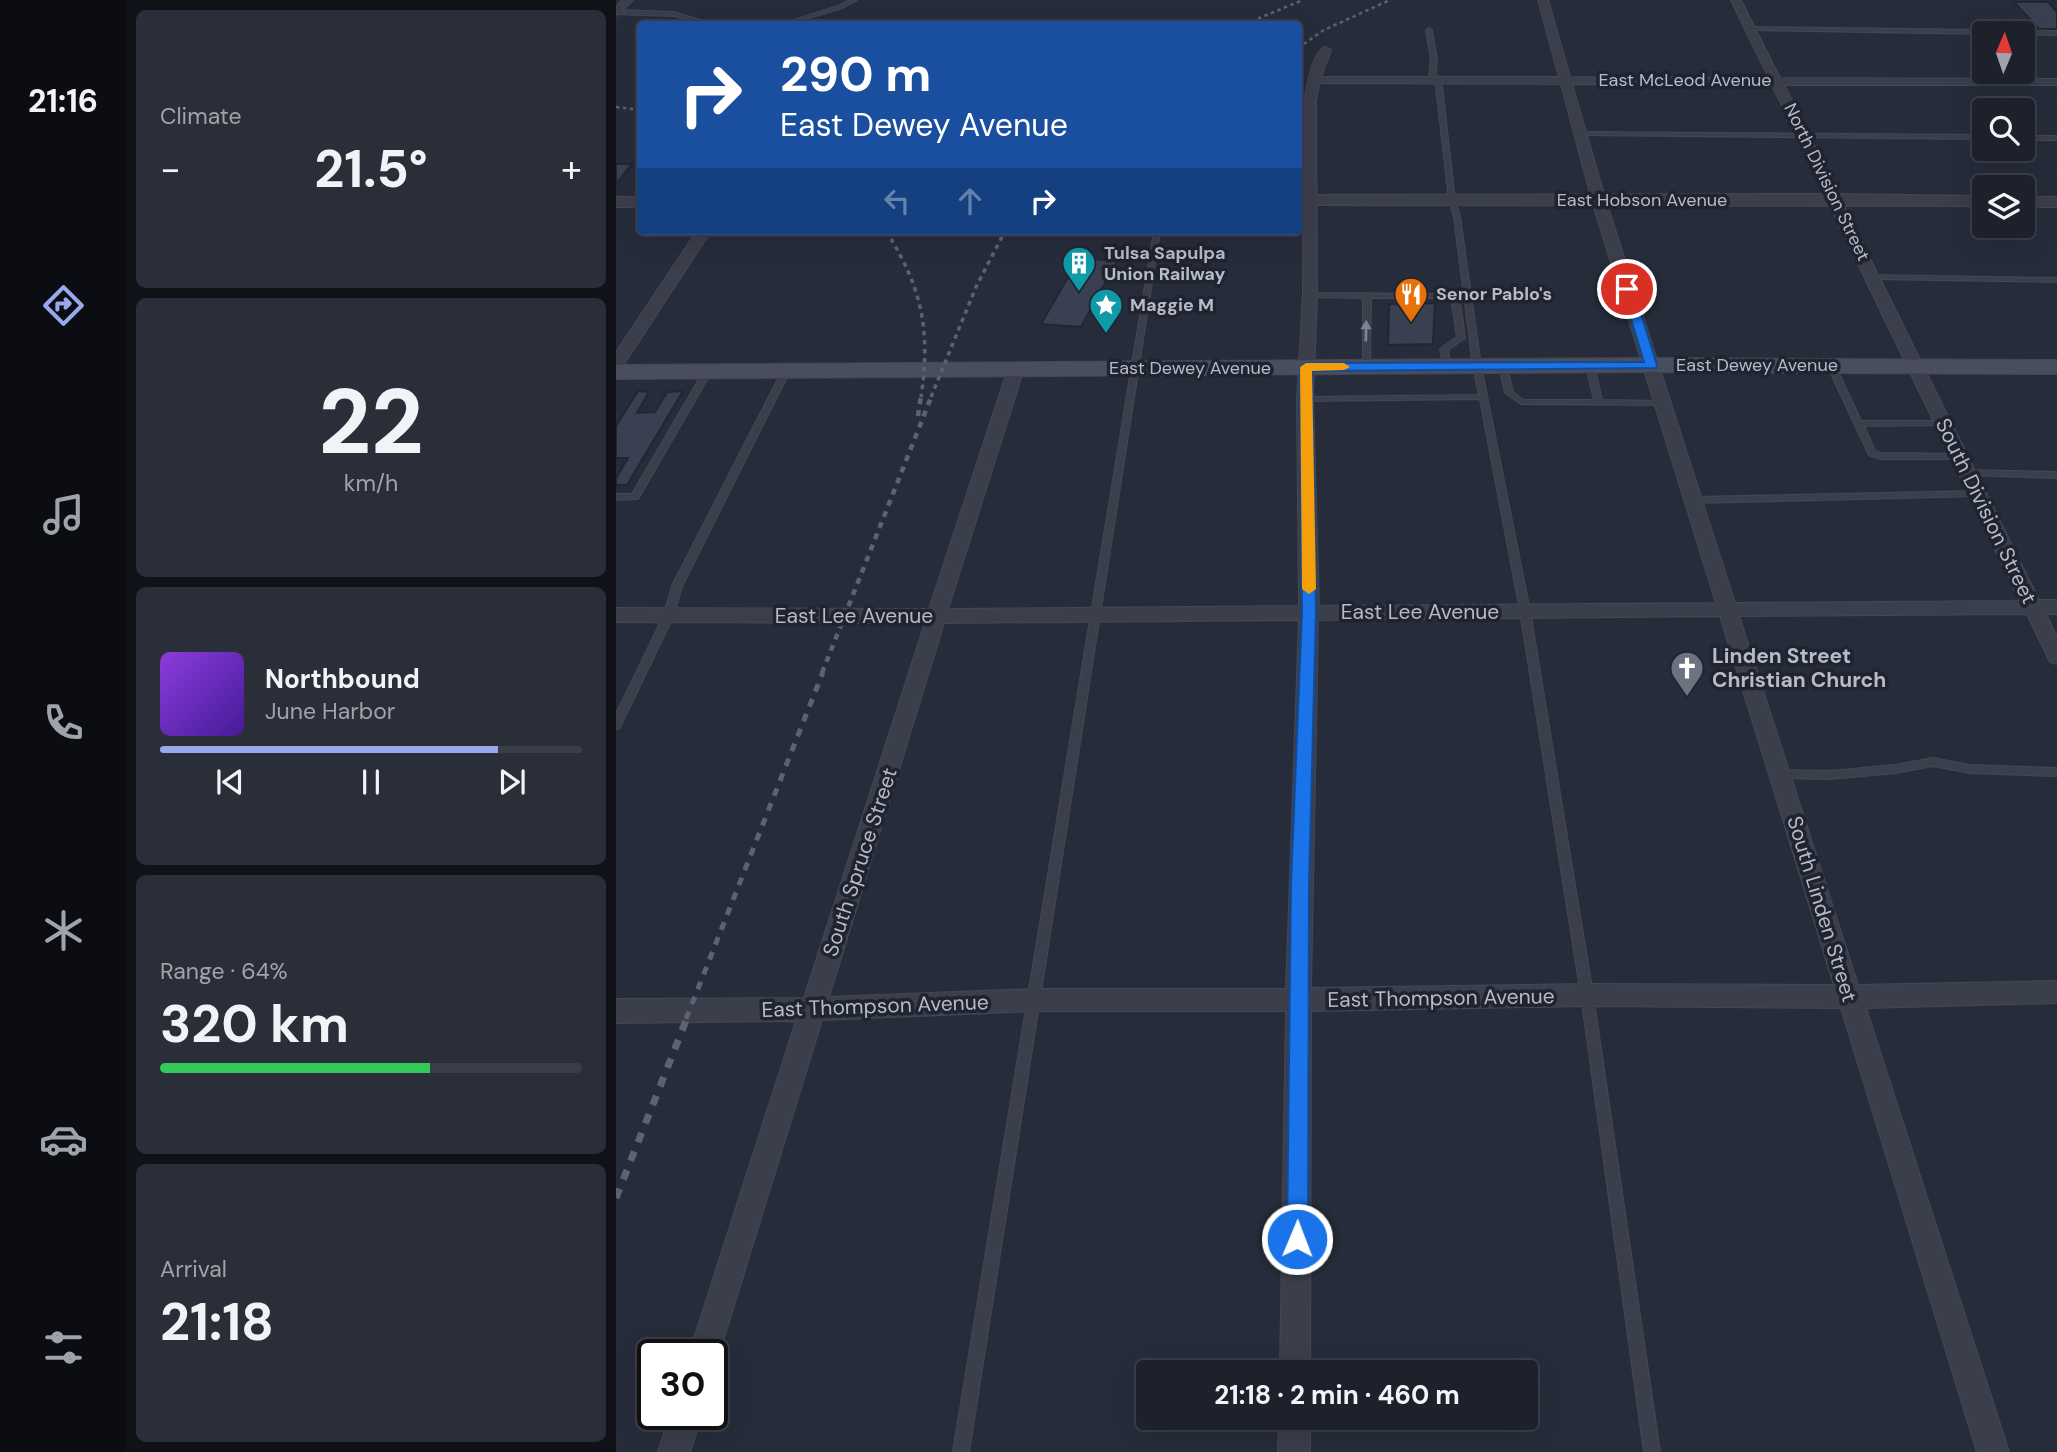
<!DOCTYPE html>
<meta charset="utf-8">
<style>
body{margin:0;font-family:"DM Sans",sans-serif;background:#2a2e38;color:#f1f3f6;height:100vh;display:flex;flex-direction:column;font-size:26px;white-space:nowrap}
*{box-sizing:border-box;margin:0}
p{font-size:23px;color:#a0a3a9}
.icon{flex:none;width:38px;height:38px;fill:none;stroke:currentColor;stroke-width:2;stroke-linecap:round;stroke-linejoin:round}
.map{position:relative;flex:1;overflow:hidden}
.side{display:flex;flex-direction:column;gap:10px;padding:10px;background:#101218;width:490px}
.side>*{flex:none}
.guide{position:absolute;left:21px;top:21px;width:665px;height:214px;border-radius:7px;box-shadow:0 7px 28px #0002,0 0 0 2px #3b3e48;background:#1a4fa0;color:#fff;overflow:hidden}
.needle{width:46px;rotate:2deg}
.fabs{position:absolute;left:1356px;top:21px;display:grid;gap:14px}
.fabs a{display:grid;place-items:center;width:63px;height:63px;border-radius:7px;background:#1d212c;box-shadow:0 7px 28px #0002,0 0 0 2px #3b3e48;font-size:35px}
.speed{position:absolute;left:21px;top:1339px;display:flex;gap:14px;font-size:35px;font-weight:700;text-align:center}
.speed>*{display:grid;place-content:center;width:91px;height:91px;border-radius:50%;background:#1d212c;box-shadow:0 7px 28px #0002,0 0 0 2px #3b3e48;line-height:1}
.speed .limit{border:4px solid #111;border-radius:10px;background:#fff;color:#111}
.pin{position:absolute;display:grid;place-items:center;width:60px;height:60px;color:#fff;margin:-30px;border:4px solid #fff;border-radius:50%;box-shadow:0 2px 7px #0007}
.me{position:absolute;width:77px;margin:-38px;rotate:1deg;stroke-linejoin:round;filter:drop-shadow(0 0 5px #0008)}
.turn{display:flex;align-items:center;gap:24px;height:147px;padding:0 28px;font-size:32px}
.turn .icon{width:91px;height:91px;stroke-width:2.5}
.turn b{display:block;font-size:49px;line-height:60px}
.lanes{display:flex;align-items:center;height:66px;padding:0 28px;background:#0003;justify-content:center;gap:35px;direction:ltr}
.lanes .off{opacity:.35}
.big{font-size:52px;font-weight:700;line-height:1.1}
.side .tile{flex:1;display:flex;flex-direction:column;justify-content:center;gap:10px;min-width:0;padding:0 24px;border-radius:10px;background:#2a2e38}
.side .dial{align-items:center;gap:0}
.dial b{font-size:91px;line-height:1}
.song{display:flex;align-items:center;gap:21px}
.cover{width:84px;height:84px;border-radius:10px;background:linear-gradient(135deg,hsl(270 70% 55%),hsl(260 70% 35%))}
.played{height:7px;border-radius:4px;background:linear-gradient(90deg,#97a8eb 80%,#3b3e48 80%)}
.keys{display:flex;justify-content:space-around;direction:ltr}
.heat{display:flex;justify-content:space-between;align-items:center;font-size:38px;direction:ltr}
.charge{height:10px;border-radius:5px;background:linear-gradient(90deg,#34c759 64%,#3b3e48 0)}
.trip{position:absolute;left:520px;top:1360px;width:402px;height:70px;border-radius:7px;background:#1d212c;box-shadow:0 7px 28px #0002,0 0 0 2px #3b3e48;font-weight:700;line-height:70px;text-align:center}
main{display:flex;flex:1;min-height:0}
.menu{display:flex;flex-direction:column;width:126px;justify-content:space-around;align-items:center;background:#0c0d12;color:#a0a3a9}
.menu .icon{width:49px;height:49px}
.menu .current{color:#97a8eb}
.menu b{font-size:32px;color:#f1f3f6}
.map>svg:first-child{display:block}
.building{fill:#3a3f51;stroke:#222532;stroke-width:2}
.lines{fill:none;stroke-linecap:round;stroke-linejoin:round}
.service-casing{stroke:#444754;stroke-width:2}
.minor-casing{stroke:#444754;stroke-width:2}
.tertiary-casing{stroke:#444754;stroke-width:2}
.secondary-casing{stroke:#444754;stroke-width:2}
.service{fill:#3b3e4b;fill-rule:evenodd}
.minor{fill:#3b3e4b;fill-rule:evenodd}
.tertiary{fill:#3b3e4b;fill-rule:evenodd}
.secondary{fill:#494d5e;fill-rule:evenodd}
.rail-far4{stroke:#5d6272;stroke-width:2.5;stroke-dasharray:3.5 3.5;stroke-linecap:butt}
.rail-far3{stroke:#5d6272;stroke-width:3.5;stroke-dasharray:4.5 4.5;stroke-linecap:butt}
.rail-far2{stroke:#5d6272;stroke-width:4.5;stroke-dasharray:6 6;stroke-linecap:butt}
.rail-far1{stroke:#5d6272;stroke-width:5;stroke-dasharray:8 8;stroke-linecap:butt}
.rail{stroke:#5d6272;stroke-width:7;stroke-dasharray:10 10;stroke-linecap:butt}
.oneway{fill:#7f828f}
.route{fill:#1a73e8;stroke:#114b97;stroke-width:2}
.slow{fill:#f59e0b}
.labels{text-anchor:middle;stroke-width:7;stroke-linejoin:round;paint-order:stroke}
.far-street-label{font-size:18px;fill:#b7bac7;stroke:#202330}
.far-poi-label{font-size:18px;font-weight:bold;fill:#b7bac7;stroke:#202330;text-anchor:start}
.street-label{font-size:21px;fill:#b7bac7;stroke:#202330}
.poi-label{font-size:21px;font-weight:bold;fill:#b7bac7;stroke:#202330;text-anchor:start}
</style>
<main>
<nav class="menu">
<b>21:16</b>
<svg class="icon current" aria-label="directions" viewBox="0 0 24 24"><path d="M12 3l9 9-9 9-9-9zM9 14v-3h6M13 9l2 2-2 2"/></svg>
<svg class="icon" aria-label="music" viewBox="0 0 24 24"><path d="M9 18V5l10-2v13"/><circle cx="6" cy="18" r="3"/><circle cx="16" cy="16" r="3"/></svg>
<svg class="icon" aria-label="phone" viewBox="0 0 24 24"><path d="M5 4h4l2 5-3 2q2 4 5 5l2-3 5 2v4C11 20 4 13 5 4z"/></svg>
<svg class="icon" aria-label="climate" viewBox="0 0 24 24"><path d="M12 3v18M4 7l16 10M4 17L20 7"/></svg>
<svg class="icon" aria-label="car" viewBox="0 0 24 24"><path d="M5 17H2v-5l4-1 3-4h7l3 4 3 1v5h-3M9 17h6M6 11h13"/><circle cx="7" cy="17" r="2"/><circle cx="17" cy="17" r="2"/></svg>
<svg class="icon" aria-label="filters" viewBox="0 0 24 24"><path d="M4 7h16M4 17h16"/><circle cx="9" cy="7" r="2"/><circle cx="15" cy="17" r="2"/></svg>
</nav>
<section class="side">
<div class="tile"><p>Climate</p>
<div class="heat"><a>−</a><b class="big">21.5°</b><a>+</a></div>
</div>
<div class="tile dial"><b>22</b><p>km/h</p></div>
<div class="tile">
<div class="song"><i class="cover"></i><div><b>Northbound</b><p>June Harbor</p></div></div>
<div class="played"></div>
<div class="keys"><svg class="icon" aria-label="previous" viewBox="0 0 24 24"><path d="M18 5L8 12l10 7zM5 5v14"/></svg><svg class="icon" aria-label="pause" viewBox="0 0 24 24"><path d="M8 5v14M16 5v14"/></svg><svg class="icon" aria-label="next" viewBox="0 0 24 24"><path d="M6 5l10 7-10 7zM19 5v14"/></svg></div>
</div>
<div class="tile"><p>Range · 64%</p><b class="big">320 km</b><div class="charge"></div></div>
<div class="tile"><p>Arrival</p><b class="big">21:18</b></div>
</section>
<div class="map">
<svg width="1441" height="1452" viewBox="0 0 1441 1452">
<rect width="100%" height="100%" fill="#272c3b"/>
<g class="building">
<path d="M 1398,2 L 1432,2 L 1441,12 L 1441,29 L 1423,29 Z"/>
<path d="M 0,164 L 16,164 L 0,184 Z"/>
<path d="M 463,258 L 501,261 L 465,327 L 425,324 Z"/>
<path d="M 819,303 L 817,344 L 772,345 L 773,304 Z"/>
<path d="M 22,391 L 33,392 L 21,413 L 39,412 L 51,392 L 67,391 L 11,485 L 0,485 L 0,478 L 12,458 L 0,458 L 0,426 Z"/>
</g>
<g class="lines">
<defs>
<g id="service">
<path d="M 234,0 L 241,0 L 226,8 L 173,24 L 166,24 L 222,6 Z"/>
<path d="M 0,10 L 58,12 L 97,24 L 90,24 L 58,16 L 0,14 Z"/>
<path d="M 1134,27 L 1441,31 L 1441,35 L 1132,30 Z"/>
<path d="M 813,28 L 816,30 L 821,60 L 819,78 L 816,80 L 813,78 L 815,60 L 810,30 Z"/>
<path d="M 822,76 L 825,78 L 839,200 L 844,217 L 865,366 L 914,611 L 977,995 L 1044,1452 L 1028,1452 L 965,995 L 904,611 L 864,399 L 689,401 L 685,399 L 689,397 L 863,395 L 857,366 L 838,217 L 833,200 L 819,78 Z"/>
<path d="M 965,132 L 1368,135 L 1368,139 L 963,135 L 962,134 Z"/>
<rect x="1407" y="136" width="34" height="4"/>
<path d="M 538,231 L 544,231 L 353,1452 L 337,1452 Z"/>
<path d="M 1255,275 L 1441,278 L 1441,282 L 1258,279 L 1254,277 Z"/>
<path d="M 691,293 L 836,294 L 844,302 L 849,338 L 832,350 L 835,366 L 831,368 L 828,368 L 824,349 L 841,337 L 836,303 L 831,298 L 755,298 L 754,367 L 750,369 L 747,369 L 747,298 L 694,297 L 690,295 Z"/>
<path d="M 971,363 L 974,363 L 978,365 L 986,400 L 1047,401 L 1051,403 L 1047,405 L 905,404 L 889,393 L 883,366 L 887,364 L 890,364 L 897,392 L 907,400 L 978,400 L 970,365 Z"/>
<path d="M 1212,363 L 1215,363 L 1219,365 L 1245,421 L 1328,421 L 1332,423 L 1328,425 L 1248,426 L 1259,451 L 1265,453 L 1345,454 L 1349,457 L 1348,459 L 1264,459 L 1253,455 L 1211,365 Z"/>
<path d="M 89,369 L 95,369 L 96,371 L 22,499 L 0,500 L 0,494 L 16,494 Z"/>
<path d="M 167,369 L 173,369 L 174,371 L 66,586 L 58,615 L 5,725 L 4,728 L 0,729 L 0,714 L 48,615 L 56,586 Z"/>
<path d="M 1352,470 L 1441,472 L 1441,478 L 1349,475 L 1349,471 Z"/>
<path d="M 1362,491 L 1366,494 L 1365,496 L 1077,503 L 1073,500 L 1077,497 Z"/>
<path d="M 1317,758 L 1354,765 L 1441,768 L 1441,776 L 1354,773 L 1317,766 L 1279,773 L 1214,779 L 1163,778 L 1159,777 L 1158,774 L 1159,771 L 1163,770 L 1214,771 L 1279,765 Z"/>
</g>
<g id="minor">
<path d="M 6,0 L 17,0 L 0,16 L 0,7 Z"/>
<path d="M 922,0 L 932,0 L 954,77 L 1153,78 L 1115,0 L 1125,0 L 1164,78 L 1441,79 L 1441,85 L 1168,85 L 1423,600 L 1441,600 L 1441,614 L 1430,614 L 1441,637 L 1441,664 L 1434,662 L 1411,614 L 1123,616 L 1242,985 L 1441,981 L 1441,1003 L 1250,1008 L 1393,1452 L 1361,1452 L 1225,1008 L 971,1006 L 695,1011 L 694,1372 L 664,1372 L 670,1011 L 417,1011 L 206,1020 L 103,1354 L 96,1366 L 96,1354 L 73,1354 L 180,1021 L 0,1023 L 0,999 L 188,998 L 309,623 L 0,622 L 0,608 L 313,609 L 392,369 L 400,364 L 408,369 L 332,609 L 683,606 L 681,399 L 687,295 L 688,102 C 691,87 695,54 709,47 L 715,50 L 705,77 L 943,77 ZM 703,83 L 945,84 L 976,201 L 1100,603 L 703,606 L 697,399 L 701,295 L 700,102 ZM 956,84 L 1156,85 L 1404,601 L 1119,603 L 990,201 ZM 1104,616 L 1218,985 L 971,984 L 695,988 L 702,620 ZM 683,620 L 670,989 L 417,989 L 213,997 L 328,623 Z"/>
<path d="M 81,231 L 95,231 L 8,364 L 0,369 L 0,352 Z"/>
<path d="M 54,1414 L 86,1414 L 74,1452 L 42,1452 Z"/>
<path d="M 663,1418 L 694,1418 L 694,1452 L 662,1452 Z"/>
</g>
<g id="tertiary">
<path d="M 1217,194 L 1368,196 L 1368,206 L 682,205 L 682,195 Z"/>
<rect x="0" y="197" width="24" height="10"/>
<rect x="1407" y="197" width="34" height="10"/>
</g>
<path id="secondary" d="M 1035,358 L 1441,360 L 1441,374 L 1035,372 L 0,379 L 0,365 Z"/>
</defs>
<use href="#service" class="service-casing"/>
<use href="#minor" class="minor-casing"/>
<use href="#tertiary" class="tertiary-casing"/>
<use href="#secondary" class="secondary-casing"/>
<use href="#service" class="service"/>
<use href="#minor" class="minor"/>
<use href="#tertiary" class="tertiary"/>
<use href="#secondary" class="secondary"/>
<g class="rail-far4">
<path d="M 629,24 L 687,0"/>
<path d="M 682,48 L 708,30 L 774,0"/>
<path d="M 0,107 L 24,110"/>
</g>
<g class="rail-far3">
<path d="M 270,231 C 306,287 315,331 305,397"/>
<path d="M 315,397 L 360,287 L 389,231"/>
</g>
<g class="rail-far2">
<path d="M 302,416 L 305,395"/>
<path d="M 206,673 L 316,395"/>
</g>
<path class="rail-far1" d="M 70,1019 L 207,672"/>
<path class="rail" d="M 0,1198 L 71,1018"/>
</g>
<defs><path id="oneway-solid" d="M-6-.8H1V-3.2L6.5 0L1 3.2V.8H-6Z" transform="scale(1.75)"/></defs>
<use class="oneway" href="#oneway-solid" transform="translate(750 331) rotate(-89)"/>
<path class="route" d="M 1011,285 L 1017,289 L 1041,365 L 1040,368 L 696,371 L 700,612 L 693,884 L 692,1239 L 689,1247 L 681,1250 L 674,1247 L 671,1239 L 675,884 L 686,612 L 684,367 L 690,363 L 1028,362 L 1006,289 Z"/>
<path class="slow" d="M 690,363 L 728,363 L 734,367 L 728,370 L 696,371 L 700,589 L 693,594 L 686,589 L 684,367 Z"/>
<defs>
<symbol id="building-pin" viewBox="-11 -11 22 30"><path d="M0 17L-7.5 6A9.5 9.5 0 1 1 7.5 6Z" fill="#0f9aa8" stroke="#202330"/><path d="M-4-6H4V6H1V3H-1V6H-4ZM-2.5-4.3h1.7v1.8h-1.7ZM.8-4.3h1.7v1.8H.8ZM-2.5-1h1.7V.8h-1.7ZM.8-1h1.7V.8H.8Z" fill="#fff"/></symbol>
<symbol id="restaurant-pin" viewBox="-11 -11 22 30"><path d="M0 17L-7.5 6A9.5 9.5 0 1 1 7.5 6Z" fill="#e8710a" stroke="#202330"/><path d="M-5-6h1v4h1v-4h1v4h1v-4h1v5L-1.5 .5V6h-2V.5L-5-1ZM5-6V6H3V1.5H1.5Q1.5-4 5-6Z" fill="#fff"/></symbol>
<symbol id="sight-pin" viewBox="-11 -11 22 30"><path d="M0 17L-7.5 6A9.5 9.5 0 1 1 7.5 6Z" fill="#0f9aa8" stroke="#202330"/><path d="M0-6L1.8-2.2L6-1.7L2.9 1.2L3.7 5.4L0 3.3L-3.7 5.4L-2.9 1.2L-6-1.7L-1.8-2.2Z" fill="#fff"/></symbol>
<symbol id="church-pin" viewBox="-11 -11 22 30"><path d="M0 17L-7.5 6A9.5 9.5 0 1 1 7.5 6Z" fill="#6b7280" stroke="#202330"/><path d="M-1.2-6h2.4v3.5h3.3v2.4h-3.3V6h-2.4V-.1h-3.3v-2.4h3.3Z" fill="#fff"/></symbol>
</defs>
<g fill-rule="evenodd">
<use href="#building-pin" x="444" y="244" width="38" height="52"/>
<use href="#restaurant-pin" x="776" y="275" width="38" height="52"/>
<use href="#sight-pin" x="471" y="286" width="38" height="52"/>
<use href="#church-pin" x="1052" y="649" width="38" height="52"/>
</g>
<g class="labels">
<g class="far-street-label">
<text x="1069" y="86">East McLeod Avenue</text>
<text transform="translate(1211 182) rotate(64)" y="6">North Division Street</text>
<text x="1026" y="206">East Hobson Avenue</text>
<text x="1141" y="371">East Dewey Avenue</text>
<text x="574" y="374">East Dewey Avenue</text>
</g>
<g class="far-poi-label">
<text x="488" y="259">Tulsa Sapulpa<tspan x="488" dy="21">Union Railway</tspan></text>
<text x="820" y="300">Senor Pablo's</text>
<text x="514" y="311">Maggie M</text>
</g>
<g class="street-label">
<text transform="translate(1370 511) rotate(64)" y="7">South Division Street</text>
<text x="804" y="619">East Lee Avenue</text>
<text x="238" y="623">East Lee Avenue</text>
<text transform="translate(244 862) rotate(-72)" y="7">South Spruce Street</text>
<text transform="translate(1206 909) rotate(73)" y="7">South Linden Street</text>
<text transform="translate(825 998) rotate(-1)" y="7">East Thompson Avenue</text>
<text transform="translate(259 1006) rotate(-2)" y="7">East Thompson Avenue</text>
</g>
<g class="poi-label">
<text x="1096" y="663">Linden Street<tspan x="1096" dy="24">Christian Church</tspan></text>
</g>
</g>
</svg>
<div class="fabs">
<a><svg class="needle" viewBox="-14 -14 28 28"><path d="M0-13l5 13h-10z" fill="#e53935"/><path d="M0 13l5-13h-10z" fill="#a0a3a9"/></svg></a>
<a><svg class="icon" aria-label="search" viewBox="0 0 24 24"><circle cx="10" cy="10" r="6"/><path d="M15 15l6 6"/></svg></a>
<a><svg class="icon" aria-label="layers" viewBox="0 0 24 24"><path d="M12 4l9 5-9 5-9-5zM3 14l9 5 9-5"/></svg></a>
</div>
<div class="speed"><div class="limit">30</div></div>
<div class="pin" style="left:1011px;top:289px;background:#d93025"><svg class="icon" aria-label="arrive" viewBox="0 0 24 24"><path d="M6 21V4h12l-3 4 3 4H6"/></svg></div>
<svg class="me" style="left:681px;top:1239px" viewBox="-20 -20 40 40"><circle r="17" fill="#1a73e8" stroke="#fff" stroke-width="3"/><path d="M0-11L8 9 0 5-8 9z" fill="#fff"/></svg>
<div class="trip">21:18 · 2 min · 460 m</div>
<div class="guide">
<div class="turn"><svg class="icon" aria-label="right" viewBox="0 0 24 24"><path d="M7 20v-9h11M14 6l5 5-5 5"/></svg><div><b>290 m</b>East Dewey Avenue</div></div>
<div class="lanes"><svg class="icon off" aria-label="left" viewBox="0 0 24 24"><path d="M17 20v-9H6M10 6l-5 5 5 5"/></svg><svg class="icon off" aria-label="ahead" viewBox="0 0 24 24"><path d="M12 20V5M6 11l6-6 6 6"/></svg><svg class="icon" aria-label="right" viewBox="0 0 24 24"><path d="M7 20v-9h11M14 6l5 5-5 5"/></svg></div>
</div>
</div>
</main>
